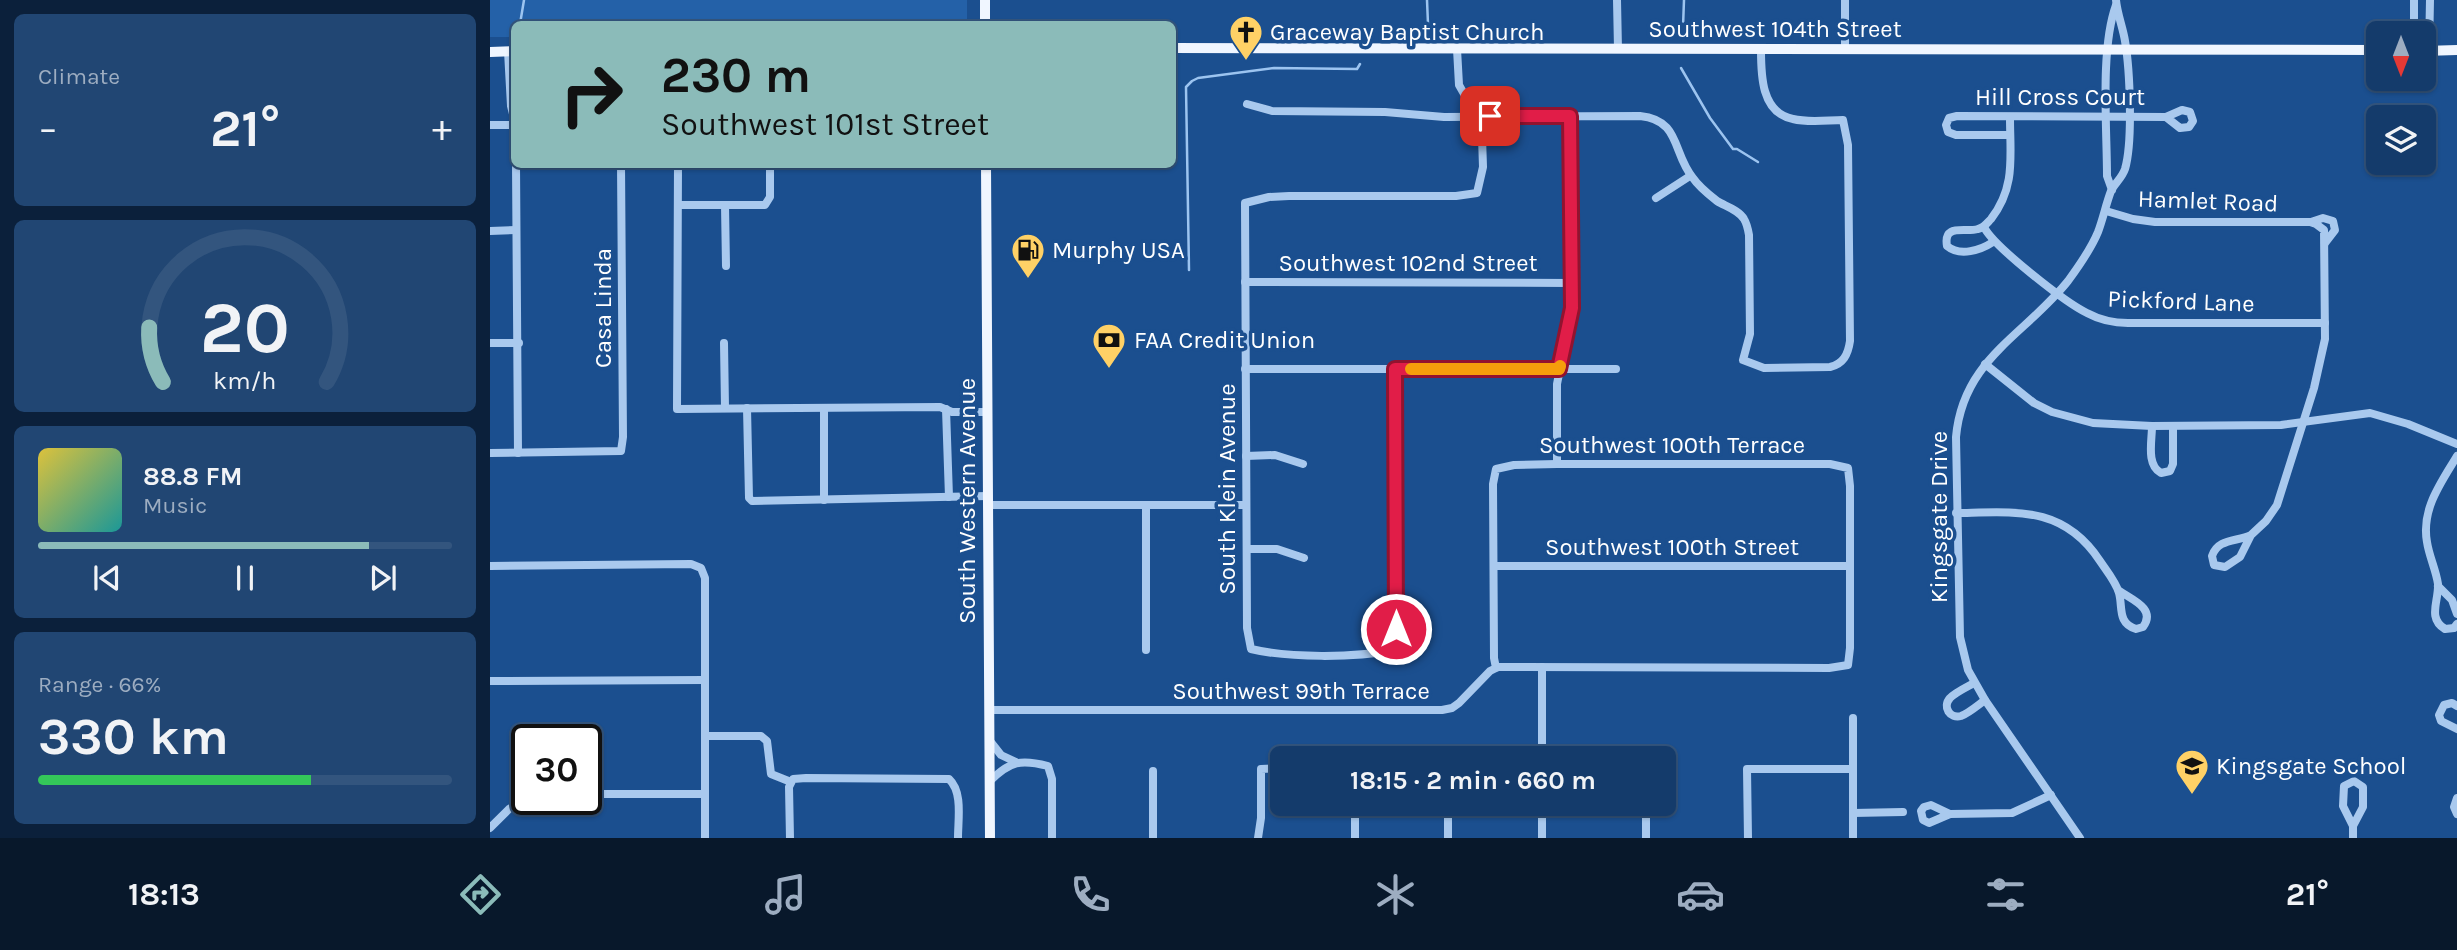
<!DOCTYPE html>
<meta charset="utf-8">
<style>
body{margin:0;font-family:Karla,sans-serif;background:#214673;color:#f1f3f6;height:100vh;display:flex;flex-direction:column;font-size:26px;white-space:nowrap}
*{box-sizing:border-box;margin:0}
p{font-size:23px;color:#9dadc1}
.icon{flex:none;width:38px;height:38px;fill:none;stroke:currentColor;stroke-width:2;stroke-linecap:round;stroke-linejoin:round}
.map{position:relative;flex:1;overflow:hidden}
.panel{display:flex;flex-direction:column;gap:14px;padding:14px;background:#0b203b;width:490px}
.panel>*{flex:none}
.hud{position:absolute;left:21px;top:21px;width:665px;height:147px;border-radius:10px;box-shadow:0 2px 5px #0004,0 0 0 2px #33557e;background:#8bbbb9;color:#111;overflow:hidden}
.needle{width:46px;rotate:180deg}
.buttons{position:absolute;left:1876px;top:21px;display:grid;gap:14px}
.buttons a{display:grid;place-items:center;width:70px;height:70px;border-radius:10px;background:#143b6b;box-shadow:0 2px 5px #0004,0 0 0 2px #33557e;font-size:35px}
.speed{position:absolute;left:21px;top:724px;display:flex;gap:14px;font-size:35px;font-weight:700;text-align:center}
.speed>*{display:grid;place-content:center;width:91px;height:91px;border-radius:50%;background:#143b6b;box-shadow:0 2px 5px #0004,0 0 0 2px #33557e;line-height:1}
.speed .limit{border:4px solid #111;border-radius:10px;background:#fff;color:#111}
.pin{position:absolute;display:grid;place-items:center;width:60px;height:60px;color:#fff;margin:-30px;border-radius:14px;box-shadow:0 4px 10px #0006}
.me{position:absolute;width:77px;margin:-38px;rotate:0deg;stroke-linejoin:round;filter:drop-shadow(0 0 5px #0008)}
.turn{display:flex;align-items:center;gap:24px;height:147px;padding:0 35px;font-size:32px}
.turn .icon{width:91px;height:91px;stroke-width:2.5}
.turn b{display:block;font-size:49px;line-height:60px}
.big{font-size:52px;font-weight:700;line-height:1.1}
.panel .card{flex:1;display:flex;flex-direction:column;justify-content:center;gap:10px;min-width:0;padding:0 24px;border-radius:10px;background:#214673}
.panel .dial{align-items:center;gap:0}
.dial svg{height:182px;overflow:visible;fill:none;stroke:#33557e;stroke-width:7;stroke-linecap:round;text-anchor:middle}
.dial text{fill:#f1f3f6;stroke:none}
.song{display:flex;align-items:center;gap:21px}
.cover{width:84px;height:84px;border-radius:10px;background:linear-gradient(135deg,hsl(50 70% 55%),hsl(180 70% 35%))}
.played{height:7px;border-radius:4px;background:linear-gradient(90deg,#8bbbb9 80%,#33557e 80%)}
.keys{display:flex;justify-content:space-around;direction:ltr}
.heat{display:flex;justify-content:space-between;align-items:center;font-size:38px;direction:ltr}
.charge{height:10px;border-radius:5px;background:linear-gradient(90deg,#34c759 66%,#33557e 0)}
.trip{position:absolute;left:780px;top:746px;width:406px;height:70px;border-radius:10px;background:#143b6b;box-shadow:0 2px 5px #0004,0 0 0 2px #33557e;font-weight:700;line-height:70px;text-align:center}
.tab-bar{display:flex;height:112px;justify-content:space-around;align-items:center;background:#08182b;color:#9dadc1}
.tab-bar .icon{width:49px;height:49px}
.tab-bar .selected{color:#8bbbb9}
.tab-bar b{font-size:32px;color:#f1f3f6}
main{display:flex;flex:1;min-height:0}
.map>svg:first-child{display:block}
.green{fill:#2461a8}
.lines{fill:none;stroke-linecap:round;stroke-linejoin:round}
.stream{stroke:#9cc4f0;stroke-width:2.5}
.minor{stroke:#a9c9ee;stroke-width:8}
.major{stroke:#f0f6ff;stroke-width:10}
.route-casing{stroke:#92132f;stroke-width:18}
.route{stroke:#e11d48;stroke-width:12}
.slow{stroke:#f59e0b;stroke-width:12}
.labels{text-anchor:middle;stroke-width:7;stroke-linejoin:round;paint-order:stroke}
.street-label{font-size:24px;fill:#fff;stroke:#1b4f8f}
.poi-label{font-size:24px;fill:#fff;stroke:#1b4f8f;text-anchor:start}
</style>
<main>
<section class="panel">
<div class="card"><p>Climate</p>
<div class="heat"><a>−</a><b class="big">21°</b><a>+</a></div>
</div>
<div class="card dial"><svg viewBox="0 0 100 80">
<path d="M14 69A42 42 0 1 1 86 69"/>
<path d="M14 69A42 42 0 0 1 8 45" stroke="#8bbbb9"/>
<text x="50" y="56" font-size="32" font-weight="700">20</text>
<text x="50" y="72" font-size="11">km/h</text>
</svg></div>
<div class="card">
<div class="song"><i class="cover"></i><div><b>88.8 FM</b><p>Music</p></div></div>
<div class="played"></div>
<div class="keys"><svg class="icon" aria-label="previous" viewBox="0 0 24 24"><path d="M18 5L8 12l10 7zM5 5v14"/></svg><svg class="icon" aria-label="pause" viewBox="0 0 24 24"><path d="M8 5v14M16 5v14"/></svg><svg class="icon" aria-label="next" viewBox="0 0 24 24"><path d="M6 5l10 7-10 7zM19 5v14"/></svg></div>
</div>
<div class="card"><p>Range · 66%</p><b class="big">330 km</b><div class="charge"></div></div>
</section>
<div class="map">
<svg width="1967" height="838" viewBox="0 0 1967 838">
<rect width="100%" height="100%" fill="#1b4f8f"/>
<path class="green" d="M 0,0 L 477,0 L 477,24 L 24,24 L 24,37 L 0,37 Z"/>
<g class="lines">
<g class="stream">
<path d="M 937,0 L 938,24"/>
<path d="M 30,24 L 34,0"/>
<path d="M 1193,27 L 1194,0"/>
<path d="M 1191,68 L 1220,118 L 1243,149 L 1247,149 L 1268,162"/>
<path d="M 699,270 L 696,87 L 702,81 L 708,78 L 784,68 L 867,69 L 870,64"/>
</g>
<g class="minor">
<path d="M 1127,0 L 1128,49"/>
<path d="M 1355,0 L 1355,50"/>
<path d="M 1924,33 L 1924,0"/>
<path d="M 18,51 L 21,106 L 24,118"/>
<path d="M 1939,51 L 1940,0"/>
<path d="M 757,104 L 782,111 L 895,112 L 954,117 L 1150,116 C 1191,120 1182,153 1203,178 C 1209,187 1218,194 1227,201 C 1235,206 1249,210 1254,219 C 1257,224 1258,229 1259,235 L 1260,334 L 1253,360 L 1274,368 L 1340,367 C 1353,364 1358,355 1360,341 L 1358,145 L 1353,120 C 1338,120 1319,123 1303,119 C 1271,113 1271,74 1271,50"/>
<path d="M 0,125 L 24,125"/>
<path d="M 1520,135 L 1466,135 L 1458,132 L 1456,125 L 1459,118 L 1467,116 L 1676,117 L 1692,110 L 1700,112 L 1703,121 L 1699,127 L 1690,128 L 1676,117"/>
<path d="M 26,164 L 28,453"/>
<path d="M 188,164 L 187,409 L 450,407 L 462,412 L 497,412"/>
<path d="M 1622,190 L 1617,176 C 1617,128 1610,49 1626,5"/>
<path d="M 1166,198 L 1200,176"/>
<path d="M 188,205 L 275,205 L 280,197 L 280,164"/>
<path d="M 235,205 L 236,266"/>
<path d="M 1616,211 L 1643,219 L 1665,222 L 1820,222 L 1826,224 L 1834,230 L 1835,339 L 1824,388 L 1787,505 L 1776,521 L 1761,535 L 1750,557 L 1735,567 L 1724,565 L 1722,556 C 1728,538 1747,542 1761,535"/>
<path d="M 1821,222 L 1833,218 L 1843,221 L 1845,230 L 1835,243"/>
<path d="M 1494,227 C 1503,246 1576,303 1597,313 C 1610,320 1623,323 1638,323 L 1835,323"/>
<path d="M 0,231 L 26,230"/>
<path d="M 1503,242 C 1491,250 1470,257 1457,246 C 1453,223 1475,233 1488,229 C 1494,228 1497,223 1501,219 C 1526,187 1520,156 1520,118"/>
<path d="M 755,282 L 1081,283"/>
<path d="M 0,343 L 29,343"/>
<path d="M 234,343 L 235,408"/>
<path d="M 1495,364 L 1544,403 L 1562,412 L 1603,423 L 1662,426 L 1791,425 L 1880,413 L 1918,424 L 1967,444"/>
<path d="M 755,369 L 1126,369"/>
<path d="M 905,369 L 906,629 L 903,650 C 865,658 798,658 761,649 L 757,628 L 755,203 L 779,197 L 799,196 L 966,196 L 987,193 L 993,167 L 992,137 L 986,115 L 969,85 L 967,49"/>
<path d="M 257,408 L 259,498 L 262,501 L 498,496"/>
<path d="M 456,409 L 459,497"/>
<path d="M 1662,426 C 1662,441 1656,465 1671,473 L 1680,471 L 1683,464 L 1683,426"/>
<path d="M 0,453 L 131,451 L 133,437 L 131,164"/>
<path d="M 756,456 L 785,455 L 813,464"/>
<path d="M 1967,456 C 1951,483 1931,509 1937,542 C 1939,556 1946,570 1948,584 C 1949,601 1937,618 1955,629 L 1964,628 L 1967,624"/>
<path d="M 1067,464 L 1067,384 L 1082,308 L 1080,116"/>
<path d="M 334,500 L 334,408"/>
<path d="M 498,505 L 756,505"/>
<path d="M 656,505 L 656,650"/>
<path d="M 1466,513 C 1525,512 1573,505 1610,561 C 1616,570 1626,582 1629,593 C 1633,607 1627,623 1646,629 L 1653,627 C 1667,608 1640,599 1628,590"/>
<path d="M 757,549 L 787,549 L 814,558"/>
<path d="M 0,566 L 201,564 L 211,568 L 215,578 L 215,838"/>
<path d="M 1004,566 L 1360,566"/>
<path d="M 1948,586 L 1962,600 L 1967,614"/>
<path d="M 1052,667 L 1052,758"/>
<path d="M 0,681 L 214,680"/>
<path d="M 1484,683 C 1477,687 1466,692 1460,698 C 1452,707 1460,719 1471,716 C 1479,713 1488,705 1495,700"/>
<path d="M 1967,706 L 1962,703 L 1954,705 L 1949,715 L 1951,721 L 1967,729"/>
<path d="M 499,710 L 952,710 L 962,708 L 969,703 L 1000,671 L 1008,667 L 1339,668 L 1358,665 L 1360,648 L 1360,486 L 1358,468 L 1340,464 L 1067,464 L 1024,465 L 1006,469 L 1003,484 L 1004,658 L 1006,668"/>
<path d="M 1363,718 L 1363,838"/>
<path d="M 215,736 L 271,736 L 277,741 L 281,774 L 301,782"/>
<path d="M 500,741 L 511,755 L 526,762"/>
<path d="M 500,781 C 520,761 531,759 558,766 L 562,779 L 562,838"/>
<path d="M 96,794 L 215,794"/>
<path d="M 1967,798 L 1964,807 L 1967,814"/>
<path d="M 958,803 L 958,838"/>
<path d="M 1363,813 L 1413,812"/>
<path d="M 1460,814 L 1441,805 L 1434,807 L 1431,811 L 1433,820 L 1439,823 L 1460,814 L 1522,813 L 1561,795"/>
<path d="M 0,828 L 19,809 L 37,799"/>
<path d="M 300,838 L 299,787 L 303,779 L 316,778 L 459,779 C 473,792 468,819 468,838"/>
<path d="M 663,838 L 663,771"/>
<path d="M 768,838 L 771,818 L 771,769 L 793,768"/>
<path d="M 865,838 L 865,803"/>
<path d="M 1052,838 L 1052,803"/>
<path d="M 1156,838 L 1156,803"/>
<path d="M 1258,838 L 1257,769 L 1363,769"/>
<path d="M 1590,838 L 1495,700 L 1478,670 L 1470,637 L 1466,437 C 1473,359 1534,336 1578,281 C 1589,266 1601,249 1608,232 C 1613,219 1616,204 1621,191 C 1625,183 1632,178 1635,169 C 1643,142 1640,70 1635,41 C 1633,28 1627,13 1626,0"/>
<path d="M 1863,838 L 1863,826 L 1873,807 L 1873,787 L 1864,781 L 1854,786 L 1853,806 L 1863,826"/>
</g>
<g class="major">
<path d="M 495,0 L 495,24"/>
<path d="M 682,48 L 1888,50"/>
<path d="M 1934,51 L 1967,50"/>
<path d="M 0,52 L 24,51"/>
<path d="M 496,164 L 500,838"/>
</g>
</g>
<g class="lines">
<defs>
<path id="route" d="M 906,629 L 905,369 L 1069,369 L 1082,308 L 1080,116 L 1000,116"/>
</defs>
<use href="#route" class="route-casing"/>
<use href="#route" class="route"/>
<path class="slow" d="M 921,369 L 1069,369 L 1070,366"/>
</g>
<defs>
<symbol id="church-pin" viewBox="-11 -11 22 30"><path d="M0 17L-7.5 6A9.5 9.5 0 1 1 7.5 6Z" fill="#ffd166" stroke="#1b4f8f"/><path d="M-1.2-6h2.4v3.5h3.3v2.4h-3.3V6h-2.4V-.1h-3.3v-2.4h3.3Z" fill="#111"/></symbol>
<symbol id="fuel-pin" viewBox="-11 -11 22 30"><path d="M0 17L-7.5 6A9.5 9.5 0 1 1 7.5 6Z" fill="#ffd166" stroke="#1b4f8f"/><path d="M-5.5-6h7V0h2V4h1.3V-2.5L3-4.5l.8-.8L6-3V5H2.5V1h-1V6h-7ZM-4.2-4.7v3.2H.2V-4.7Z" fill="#111"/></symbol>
<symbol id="bank-pin" viewBox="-11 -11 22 30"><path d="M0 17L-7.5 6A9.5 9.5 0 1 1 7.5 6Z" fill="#ffd166" stroke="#1b4f8f"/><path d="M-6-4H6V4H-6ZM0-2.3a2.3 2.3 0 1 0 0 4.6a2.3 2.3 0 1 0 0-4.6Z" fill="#111"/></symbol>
<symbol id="school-pin" viewBox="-11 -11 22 30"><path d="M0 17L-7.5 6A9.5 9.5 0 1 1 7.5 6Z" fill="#ffd166" stroke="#1b4f8f"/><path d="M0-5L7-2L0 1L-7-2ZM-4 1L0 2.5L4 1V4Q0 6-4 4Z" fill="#111"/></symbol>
</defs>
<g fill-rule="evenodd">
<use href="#church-pin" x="737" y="13" width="38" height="52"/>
<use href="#fuel-pin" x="519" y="231" width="38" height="52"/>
<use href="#bank-pin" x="600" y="321" width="38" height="52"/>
<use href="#school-pin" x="1683" y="747" width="38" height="52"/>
</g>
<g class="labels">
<g class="street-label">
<text x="1285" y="37">Southwest 104th Street</text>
<text x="1570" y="105">Hill Cross Court</text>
<text transform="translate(1718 201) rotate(2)" y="8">Hamlet Road</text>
<text x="918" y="271">Southwest 102nd Street</text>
<text transform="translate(1691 301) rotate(2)" y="8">Pickford Lane</text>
<text transform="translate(113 308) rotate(-90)" y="8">Casa Linda</text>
<text x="1182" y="453">Southwest 100th Terrace</text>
<text transform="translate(737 489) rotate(-90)" y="8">South Klein Avenue</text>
<text transform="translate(477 501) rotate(-90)" y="8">South Western Avenue</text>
<text transform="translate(1449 517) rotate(-90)" y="8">Kingsgate Drive</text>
<text x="1182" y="555">Southwest 100th Street</text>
<text x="811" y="699">Southwest 99th Terrace</text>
</g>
<g class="poi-label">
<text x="780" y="40">Graceway Baptist Church</text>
<text x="562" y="258">Murphy USA</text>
<text x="644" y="348">FAA Credit Union</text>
<text x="1726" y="774">Kingsgate School</text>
</g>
</g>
</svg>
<div class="buttons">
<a><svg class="needle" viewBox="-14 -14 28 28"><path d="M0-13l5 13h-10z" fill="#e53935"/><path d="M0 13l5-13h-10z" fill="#9dadc1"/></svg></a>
<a><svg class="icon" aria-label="layers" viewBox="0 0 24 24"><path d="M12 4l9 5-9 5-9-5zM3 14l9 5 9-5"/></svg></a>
</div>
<div class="speed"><div class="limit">30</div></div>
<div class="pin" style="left:1000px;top:116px;background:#d93025"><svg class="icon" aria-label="arrive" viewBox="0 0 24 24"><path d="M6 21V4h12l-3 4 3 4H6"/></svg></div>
<svg class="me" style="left:906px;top:629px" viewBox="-20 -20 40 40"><circle r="17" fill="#e11d48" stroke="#fff" stroke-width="3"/><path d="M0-11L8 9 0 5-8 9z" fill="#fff"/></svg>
<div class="trip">18:15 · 2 min · 660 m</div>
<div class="hud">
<div class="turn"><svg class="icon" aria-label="right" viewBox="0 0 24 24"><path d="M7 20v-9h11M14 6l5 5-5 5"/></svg><div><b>230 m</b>Southwest 101st Street</div></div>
</div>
</div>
</main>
<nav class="tab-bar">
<b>18:13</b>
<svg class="icon selected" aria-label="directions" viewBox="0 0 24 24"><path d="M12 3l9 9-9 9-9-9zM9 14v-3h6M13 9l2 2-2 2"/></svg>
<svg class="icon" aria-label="music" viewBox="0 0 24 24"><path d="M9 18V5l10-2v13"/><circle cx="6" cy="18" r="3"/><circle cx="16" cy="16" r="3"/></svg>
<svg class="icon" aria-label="phone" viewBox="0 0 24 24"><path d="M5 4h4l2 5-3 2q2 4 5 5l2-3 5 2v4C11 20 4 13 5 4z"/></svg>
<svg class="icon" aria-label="climate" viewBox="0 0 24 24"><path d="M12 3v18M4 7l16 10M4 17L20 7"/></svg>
<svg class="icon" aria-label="car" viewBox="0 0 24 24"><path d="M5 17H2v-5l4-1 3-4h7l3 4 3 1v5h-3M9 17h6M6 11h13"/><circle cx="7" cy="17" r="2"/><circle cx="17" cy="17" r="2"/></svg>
<svg class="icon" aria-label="filters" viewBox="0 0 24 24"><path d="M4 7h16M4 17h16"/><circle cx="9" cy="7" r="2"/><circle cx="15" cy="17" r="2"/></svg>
<b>21°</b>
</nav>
